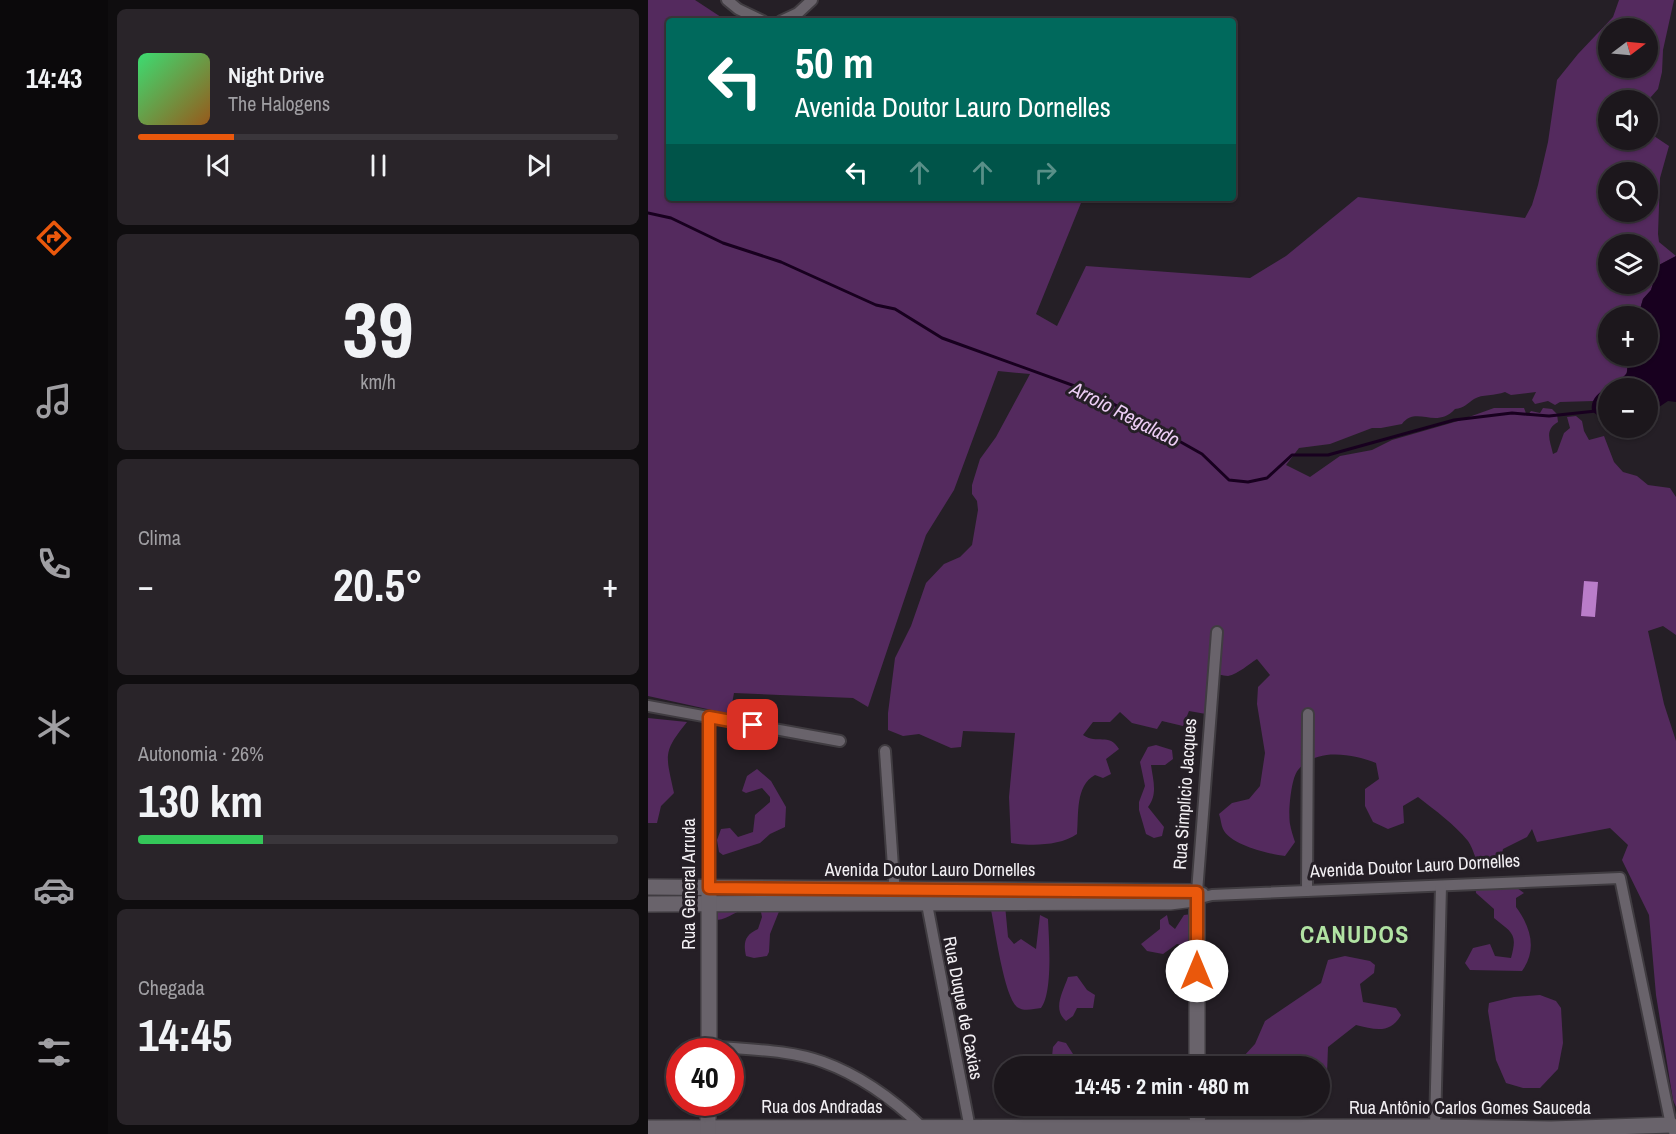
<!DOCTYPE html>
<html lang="pt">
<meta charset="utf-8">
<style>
body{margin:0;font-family:"Archivo Narrow",sans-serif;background:#292429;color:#f1f3f6;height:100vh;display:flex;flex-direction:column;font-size:22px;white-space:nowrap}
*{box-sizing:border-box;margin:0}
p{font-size:20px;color:#a09fa3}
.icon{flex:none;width:33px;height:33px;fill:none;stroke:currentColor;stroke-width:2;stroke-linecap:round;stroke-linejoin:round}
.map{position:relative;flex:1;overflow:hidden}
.sheet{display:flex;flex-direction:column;gap:9px;padding:9px;background:#0f0d0f;width:540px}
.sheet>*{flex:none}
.banner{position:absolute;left:18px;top:18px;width:570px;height:183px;border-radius:6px;box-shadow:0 2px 4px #0004,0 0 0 2px #3a363b;background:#00695c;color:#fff;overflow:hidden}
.needle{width:39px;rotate:74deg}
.tools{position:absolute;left:950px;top:18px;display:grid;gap:12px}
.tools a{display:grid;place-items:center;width:60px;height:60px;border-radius:50%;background:#1c171c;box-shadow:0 2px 4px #0004,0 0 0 2px #3a363b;font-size:30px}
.speed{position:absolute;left:18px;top:1038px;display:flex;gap:12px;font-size:30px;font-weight:700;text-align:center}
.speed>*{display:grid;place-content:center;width:78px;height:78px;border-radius:50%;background:#1c171c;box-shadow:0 2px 4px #0004,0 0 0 2px #3a363b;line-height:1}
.speed .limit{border:9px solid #d22;background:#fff;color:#111}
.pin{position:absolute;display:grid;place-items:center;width:51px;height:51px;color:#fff;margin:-26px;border-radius:12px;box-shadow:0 3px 9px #0006}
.me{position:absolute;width:66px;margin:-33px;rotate:0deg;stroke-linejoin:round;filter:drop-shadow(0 0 4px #0008)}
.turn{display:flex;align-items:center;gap:21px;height:126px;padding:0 30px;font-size:27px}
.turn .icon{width:78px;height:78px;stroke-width:2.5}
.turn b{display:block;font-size:42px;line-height:51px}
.lanes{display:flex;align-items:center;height:57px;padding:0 30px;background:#0003;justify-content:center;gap:30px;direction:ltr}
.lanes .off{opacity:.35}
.big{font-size:45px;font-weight:800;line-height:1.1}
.sheet .card{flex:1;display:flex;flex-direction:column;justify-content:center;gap:9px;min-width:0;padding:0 21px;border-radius:9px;background:#292429}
.sheet .dial{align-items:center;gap:0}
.dial b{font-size:78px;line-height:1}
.song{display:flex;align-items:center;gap:18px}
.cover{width:72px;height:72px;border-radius:9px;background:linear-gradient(135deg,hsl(140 70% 55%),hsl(30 70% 35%))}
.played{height:6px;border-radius:3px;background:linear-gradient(90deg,#ea580c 20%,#3a363b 20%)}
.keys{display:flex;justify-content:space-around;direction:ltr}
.heat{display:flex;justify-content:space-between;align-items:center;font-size:33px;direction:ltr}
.charge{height:9px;border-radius:4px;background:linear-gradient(90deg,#34c759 26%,#3a363b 0)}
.trip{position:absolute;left:346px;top:1056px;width:336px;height:60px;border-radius:30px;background:#1c171c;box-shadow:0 2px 4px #0004,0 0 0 2px #3a363b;font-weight:800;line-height:60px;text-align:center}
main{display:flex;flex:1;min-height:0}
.tabs{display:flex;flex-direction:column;width:108px;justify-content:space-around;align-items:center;background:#0b090b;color:#a09fa3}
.tabs .icon{width:42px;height:42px}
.tabs .on{color:#ea580c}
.tabs b{font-size:27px;color:#f1f3f6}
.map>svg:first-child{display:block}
.green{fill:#542a5e;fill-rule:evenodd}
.water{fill:#18001f}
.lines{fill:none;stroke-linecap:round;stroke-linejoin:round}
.stream{stroke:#18001f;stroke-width:3}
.building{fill:#ba7dca}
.street-casing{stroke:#403c41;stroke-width:14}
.secondary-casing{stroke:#403c41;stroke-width:18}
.street{stroke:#69636b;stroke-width:10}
.secondary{stroke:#69636b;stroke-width:15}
.route-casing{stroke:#983908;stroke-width:15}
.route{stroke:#ea580c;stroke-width:10}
.labels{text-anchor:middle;stroke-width:6;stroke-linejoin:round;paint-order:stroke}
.street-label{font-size:18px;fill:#f3f0f4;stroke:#251f26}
.water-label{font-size:20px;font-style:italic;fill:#edcef5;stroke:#251f26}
.district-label{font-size:24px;font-weight:bold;letter-spacing:1.5px;fill:#b1e3a3;stroke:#251f26}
</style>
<main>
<nav class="tabs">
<b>14:43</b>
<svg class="icon on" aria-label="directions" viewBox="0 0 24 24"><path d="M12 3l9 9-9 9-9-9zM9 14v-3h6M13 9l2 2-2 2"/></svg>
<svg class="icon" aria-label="music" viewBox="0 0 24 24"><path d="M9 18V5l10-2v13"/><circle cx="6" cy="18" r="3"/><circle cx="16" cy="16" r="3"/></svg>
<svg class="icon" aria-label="phone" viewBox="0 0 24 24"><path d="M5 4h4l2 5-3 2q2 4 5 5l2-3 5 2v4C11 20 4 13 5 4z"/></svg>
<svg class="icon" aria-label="climate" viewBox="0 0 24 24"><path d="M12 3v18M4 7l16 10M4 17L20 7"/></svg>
<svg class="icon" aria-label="car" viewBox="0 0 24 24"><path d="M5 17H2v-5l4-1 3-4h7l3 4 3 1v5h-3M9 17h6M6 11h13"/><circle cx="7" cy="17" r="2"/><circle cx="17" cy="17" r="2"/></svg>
<svg class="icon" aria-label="filters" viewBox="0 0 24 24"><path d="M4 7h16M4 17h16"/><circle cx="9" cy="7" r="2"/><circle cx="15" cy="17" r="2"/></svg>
</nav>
<section class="sheet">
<div class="card">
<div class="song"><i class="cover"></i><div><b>Night Drive</b><p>The Halogens</p></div></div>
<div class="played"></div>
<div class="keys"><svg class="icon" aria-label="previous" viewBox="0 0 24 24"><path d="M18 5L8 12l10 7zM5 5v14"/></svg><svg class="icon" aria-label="pause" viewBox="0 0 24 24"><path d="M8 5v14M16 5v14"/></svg><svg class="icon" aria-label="next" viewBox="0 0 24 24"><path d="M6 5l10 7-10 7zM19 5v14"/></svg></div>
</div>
<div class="card dial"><b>39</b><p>km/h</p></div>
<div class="card"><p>Clima</p>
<div class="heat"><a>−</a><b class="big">20.5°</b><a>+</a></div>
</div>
<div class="card"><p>Autonomia · 26%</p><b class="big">130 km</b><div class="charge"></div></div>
<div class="card"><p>Chegada</p><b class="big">14:45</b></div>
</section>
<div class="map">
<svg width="1028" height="1134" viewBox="0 0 1028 1134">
<rect width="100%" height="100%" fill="#251f26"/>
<g class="green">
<path d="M 0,0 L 47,0 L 79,21 L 21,21 L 21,198 L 435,198 L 388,314 L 409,326 L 438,266 L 602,278 L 638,256 L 710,197 L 877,218 L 884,205 L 890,185 L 900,142 L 909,80 L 930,54 L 965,17 L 971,0 L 1026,0 L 1015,50 L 1014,72 L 1010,89 L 1002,98 L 1000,128 L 1000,132 L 1021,146 L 1012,178 L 1010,234 L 1011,242 L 1028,256 L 1011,265 L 1003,290 L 995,299 L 990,316 L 960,316 L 960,356 L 980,356 C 979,360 980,366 979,371 C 977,380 970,379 964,383 C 959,386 948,396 946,401 L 912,402 L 907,405 L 900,401 L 887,404 L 884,400 L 888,392 L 863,395 L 857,392 C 847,396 834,394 826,399 C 819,404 816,408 807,409 C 788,430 768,405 754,424 L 733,428 L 724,428 L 682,444 L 651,448 L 638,465 L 662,477 L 692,456 L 724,450 L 744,440 L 810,421 L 846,408 L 876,408 L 879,416 L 883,411 L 892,413 L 895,408 L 904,409 L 909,414 L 910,422 C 896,430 902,440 905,454 L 909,452 L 916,433 L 922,428 L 919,417 L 928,416 L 934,421 L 936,431 L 941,440 L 956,436 L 966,462 L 975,472 L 989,476 L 1000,485 L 1022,488 L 1028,497 L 1028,635 L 1015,626 L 1000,631 L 1016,704 L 1028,741 L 1028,1107 L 1025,1100 L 1008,995 L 1001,915 L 974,860 L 980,845 L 962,828 L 889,842 L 884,829 L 879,837 L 855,849 L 851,866 C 845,869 840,871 834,866 C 826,860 826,849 820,841 C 806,824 788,811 770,797 L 755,806 L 756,823 L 740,829 L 725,822 L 717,806 L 717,789 L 731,779 L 728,763 C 705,754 668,747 650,770 C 643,778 640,813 642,824 C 643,830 645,836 647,842 L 637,856 C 621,854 582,845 575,829 C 573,825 573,819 571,814 L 584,803 L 601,799 L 612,786 L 617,753 L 609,704 L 610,687 L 622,675 L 609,659 C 601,664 590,674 580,676 C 576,676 573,674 570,675 C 556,677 558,704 558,714 L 541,711 L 535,726 L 514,721 L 509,729 L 484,723 L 472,712 L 462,722 L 445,722 L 435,735 C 449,745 461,732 471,749 L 458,759 L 463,774 L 455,778 L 447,775 C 427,786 431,814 429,834 C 412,846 383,846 363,843 L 361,797 L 367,733 L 315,731 L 313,747 L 303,748 L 271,734 L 255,736 L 240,730 L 240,713 L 247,658 L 263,626 L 278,583 L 296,564 L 312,557 L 324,545 L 330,510 L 329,501 L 324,494 L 324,485 L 332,459 L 348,437 L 382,374 L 350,371 L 306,490 L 278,535 L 220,707 L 205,698 L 86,693 L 82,714 L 0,696 ZM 960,28 L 999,28 L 999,68 L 960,68 ZM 960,100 L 999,100 L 999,140 L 960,140 ZM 960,172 L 999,172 L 999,212 L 960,212 ZM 960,244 L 999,244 L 999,284 L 960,284 Z"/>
<path d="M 0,718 L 39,722 C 14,753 18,755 26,793 L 13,806 L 9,823 L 0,823 Z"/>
<path d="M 508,745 L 524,750 L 525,759 L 517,765 L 503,765 C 505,780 510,794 500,807 L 516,827 L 514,836 L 506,838 L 498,834 L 491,810 L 491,802 L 497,786 L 492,762 L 500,747 Z"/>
<path d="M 109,769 L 123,781 L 138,807 L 137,827 L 122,834 L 112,843 L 75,855 L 71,852 L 69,840 L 73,829 L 82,828 L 90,837 L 105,832 L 107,815 L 122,802 L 122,797 L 114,788 L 98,793 L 94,791 L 99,776 Z"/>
<path d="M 844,883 L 869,888 L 876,893 L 868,898 L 868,907 C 882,926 890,949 874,971 L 822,970 L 817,963 L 825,948 L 842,944 L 847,956 L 863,958 C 870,933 864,933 846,918 L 846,909 L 828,893 L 827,884 Z"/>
<path d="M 70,905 L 132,909 L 122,934 L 121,952 L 119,956 L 106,958 L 98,956 C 95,942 97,935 110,929 L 114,917 L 113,912 C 92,903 86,918 69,920 L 66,912 Z"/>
<path d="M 357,905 L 360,937 L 366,944 L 373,939 L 388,949 L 392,915 L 400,919 C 401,940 405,992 393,1008 C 385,1009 376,1012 369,1007 C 356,996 347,929 343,910 Z"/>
<path d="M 544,914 L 543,939 L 538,946 L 529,944 L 515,954 L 499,951 L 493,944 L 512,929 L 512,920 L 519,915 L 521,924 L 527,929 L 536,915 Z"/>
<path d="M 697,956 L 722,961 L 727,965 L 726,973 L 712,984 L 715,1002 L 748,1008 L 753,1015 C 742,1035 726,1029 708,1025 L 680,1047 L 679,1074 L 672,1076 L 672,1066 L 597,1065 L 595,1057 L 607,1044 L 617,1021 L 673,983 L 680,960 Z"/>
<path d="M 429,976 L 439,990 L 447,995 L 445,1008 L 429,1008 L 425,1016 L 418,1021 C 404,1009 415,992 420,977 Z"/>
<path d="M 892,995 L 908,1001 L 913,1008 L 915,1043 L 910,1069 L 892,1088 L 875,1088 L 858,1083 L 848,1060 L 840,1011 L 841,1003 L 866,997 Z"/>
<path d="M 410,1041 L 418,1043 L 432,1065 L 457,1066 L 403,1066 L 405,1047 Z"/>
</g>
<path class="water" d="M 1028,256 L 1028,402 L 1020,401 L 1011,407 L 999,413 L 999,388 L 960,388 L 960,428 L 976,428 L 958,430 L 954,419 L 944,411 C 941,390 969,386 979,373 L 980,356 L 999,356 L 999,316 L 990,316 L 995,299 L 1003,290 L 1011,265 Z"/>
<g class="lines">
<path class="stream" d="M 0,213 L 23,218 L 75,243 L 133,262 L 228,305 L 247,309 L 294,338 L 446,393 L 554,454 L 581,480 L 600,482 L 619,478 L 644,455 L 680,455 L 806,420 L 864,413 L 901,416 L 948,411"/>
</g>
<path class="building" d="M 936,581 L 950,582 L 947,617 L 933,616 Z"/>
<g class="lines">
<defs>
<g id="street">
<path d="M 79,0 L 90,9 L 115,21"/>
<path d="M 133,21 L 150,13 L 164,0"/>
<path d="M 0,706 L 192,741"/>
<path d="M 61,717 L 61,888"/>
<path d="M 237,751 L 247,896"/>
<path d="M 659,891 L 660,714"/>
<path d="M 555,893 L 549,892 L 569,632"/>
<path d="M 278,899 L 323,1134"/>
<path d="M 548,899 L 564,895 L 972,878 L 1023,1125 L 1027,1134"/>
<path d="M 61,1046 C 98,1050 140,1049 175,1062 C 214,1076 246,1100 275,1128"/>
<path d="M 787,1127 L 793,886"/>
</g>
<g id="secondary">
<path d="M 0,887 L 549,892 L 549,1066"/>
<path d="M 0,904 L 522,902 L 546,899"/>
<path d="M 61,1052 L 61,894"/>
<path d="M 549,1106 L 550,1134"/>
<path d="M 0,1128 L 787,1127 L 903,1129 L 1023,1125"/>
<path d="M 60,1134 L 60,1102"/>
</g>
</defs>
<use href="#street" class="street-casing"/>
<use href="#secondary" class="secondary-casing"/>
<use href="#street" class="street"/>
<use href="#secondary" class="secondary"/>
</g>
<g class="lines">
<defs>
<path id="route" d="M 105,725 L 61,717 L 61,888 L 549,892 L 549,971"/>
</defs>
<use href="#route" class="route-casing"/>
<use href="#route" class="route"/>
</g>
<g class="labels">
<g class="street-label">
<text transform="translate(537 794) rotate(-86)" y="6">Rua Simplicio Jacques</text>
<text transform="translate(767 866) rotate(-3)" y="6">Avenida Doutor Lauro Dornelles</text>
<text x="282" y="876">Avenida Doutor Lauro Dornelles</text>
<text transform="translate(41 884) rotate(-90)" y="6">Rua General Arruda</text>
<text transform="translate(315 1008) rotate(79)" y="6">Rua Duque de Caxias</text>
<text x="174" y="1113">Rua dos Andradas</text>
<text x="822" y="1114">Rua Antônio Carlos Gomes Sauceda</text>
</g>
<g class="water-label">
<text transform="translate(477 414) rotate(27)" y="7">Arroio Regalado</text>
</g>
<g class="district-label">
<text x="707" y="943">CANUDOS</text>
</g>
</g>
</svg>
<div class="tools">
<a><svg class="needle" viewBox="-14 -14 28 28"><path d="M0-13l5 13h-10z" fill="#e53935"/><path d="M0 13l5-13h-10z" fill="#a09fa3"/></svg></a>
<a><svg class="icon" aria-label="sound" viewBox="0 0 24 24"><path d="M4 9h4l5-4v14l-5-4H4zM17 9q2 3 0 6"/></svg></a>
<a><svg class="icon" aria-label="search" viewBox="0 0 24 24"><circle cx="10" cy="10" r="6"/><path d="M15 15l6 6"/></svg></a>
<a><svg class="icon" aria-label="layers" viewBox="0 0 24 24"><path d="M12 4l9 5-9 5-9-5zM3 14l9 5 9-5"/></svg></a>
<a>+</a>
<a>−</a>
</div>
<div class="speed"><div class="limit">40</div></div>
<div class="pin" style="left:105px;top:725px;background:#d93025"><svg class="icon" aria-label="arrive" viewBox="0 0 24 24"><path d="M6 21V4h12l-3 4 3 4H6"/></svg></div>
<svg class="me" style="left:549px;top:971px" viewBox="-20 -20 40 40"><circle r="19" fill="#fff"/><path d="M0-13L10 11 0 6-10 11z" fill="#ea580c"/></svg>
<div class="trip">14:45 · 2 min · 480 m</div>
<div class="banner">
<div class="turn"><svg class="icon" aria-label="left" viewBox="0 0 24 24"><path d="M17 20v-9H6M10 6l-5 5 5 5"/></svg><div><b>50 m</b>Avenida Doutor Lauro Dornelles</div></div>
<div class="lanes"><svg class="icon" aria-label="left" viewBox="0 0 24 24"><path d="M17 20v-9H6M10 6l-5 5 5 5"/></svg><svg class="icon off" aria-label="ahead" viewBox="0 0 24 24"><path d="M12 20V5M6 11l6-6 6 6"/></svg><svg class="icon off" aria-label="ahead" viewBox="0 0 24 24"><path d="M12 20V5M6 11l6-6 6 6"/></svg><svg class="icon off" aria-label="right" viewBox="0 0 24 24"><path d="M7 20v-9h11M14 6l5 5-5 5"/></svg></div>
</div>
</div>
</main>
